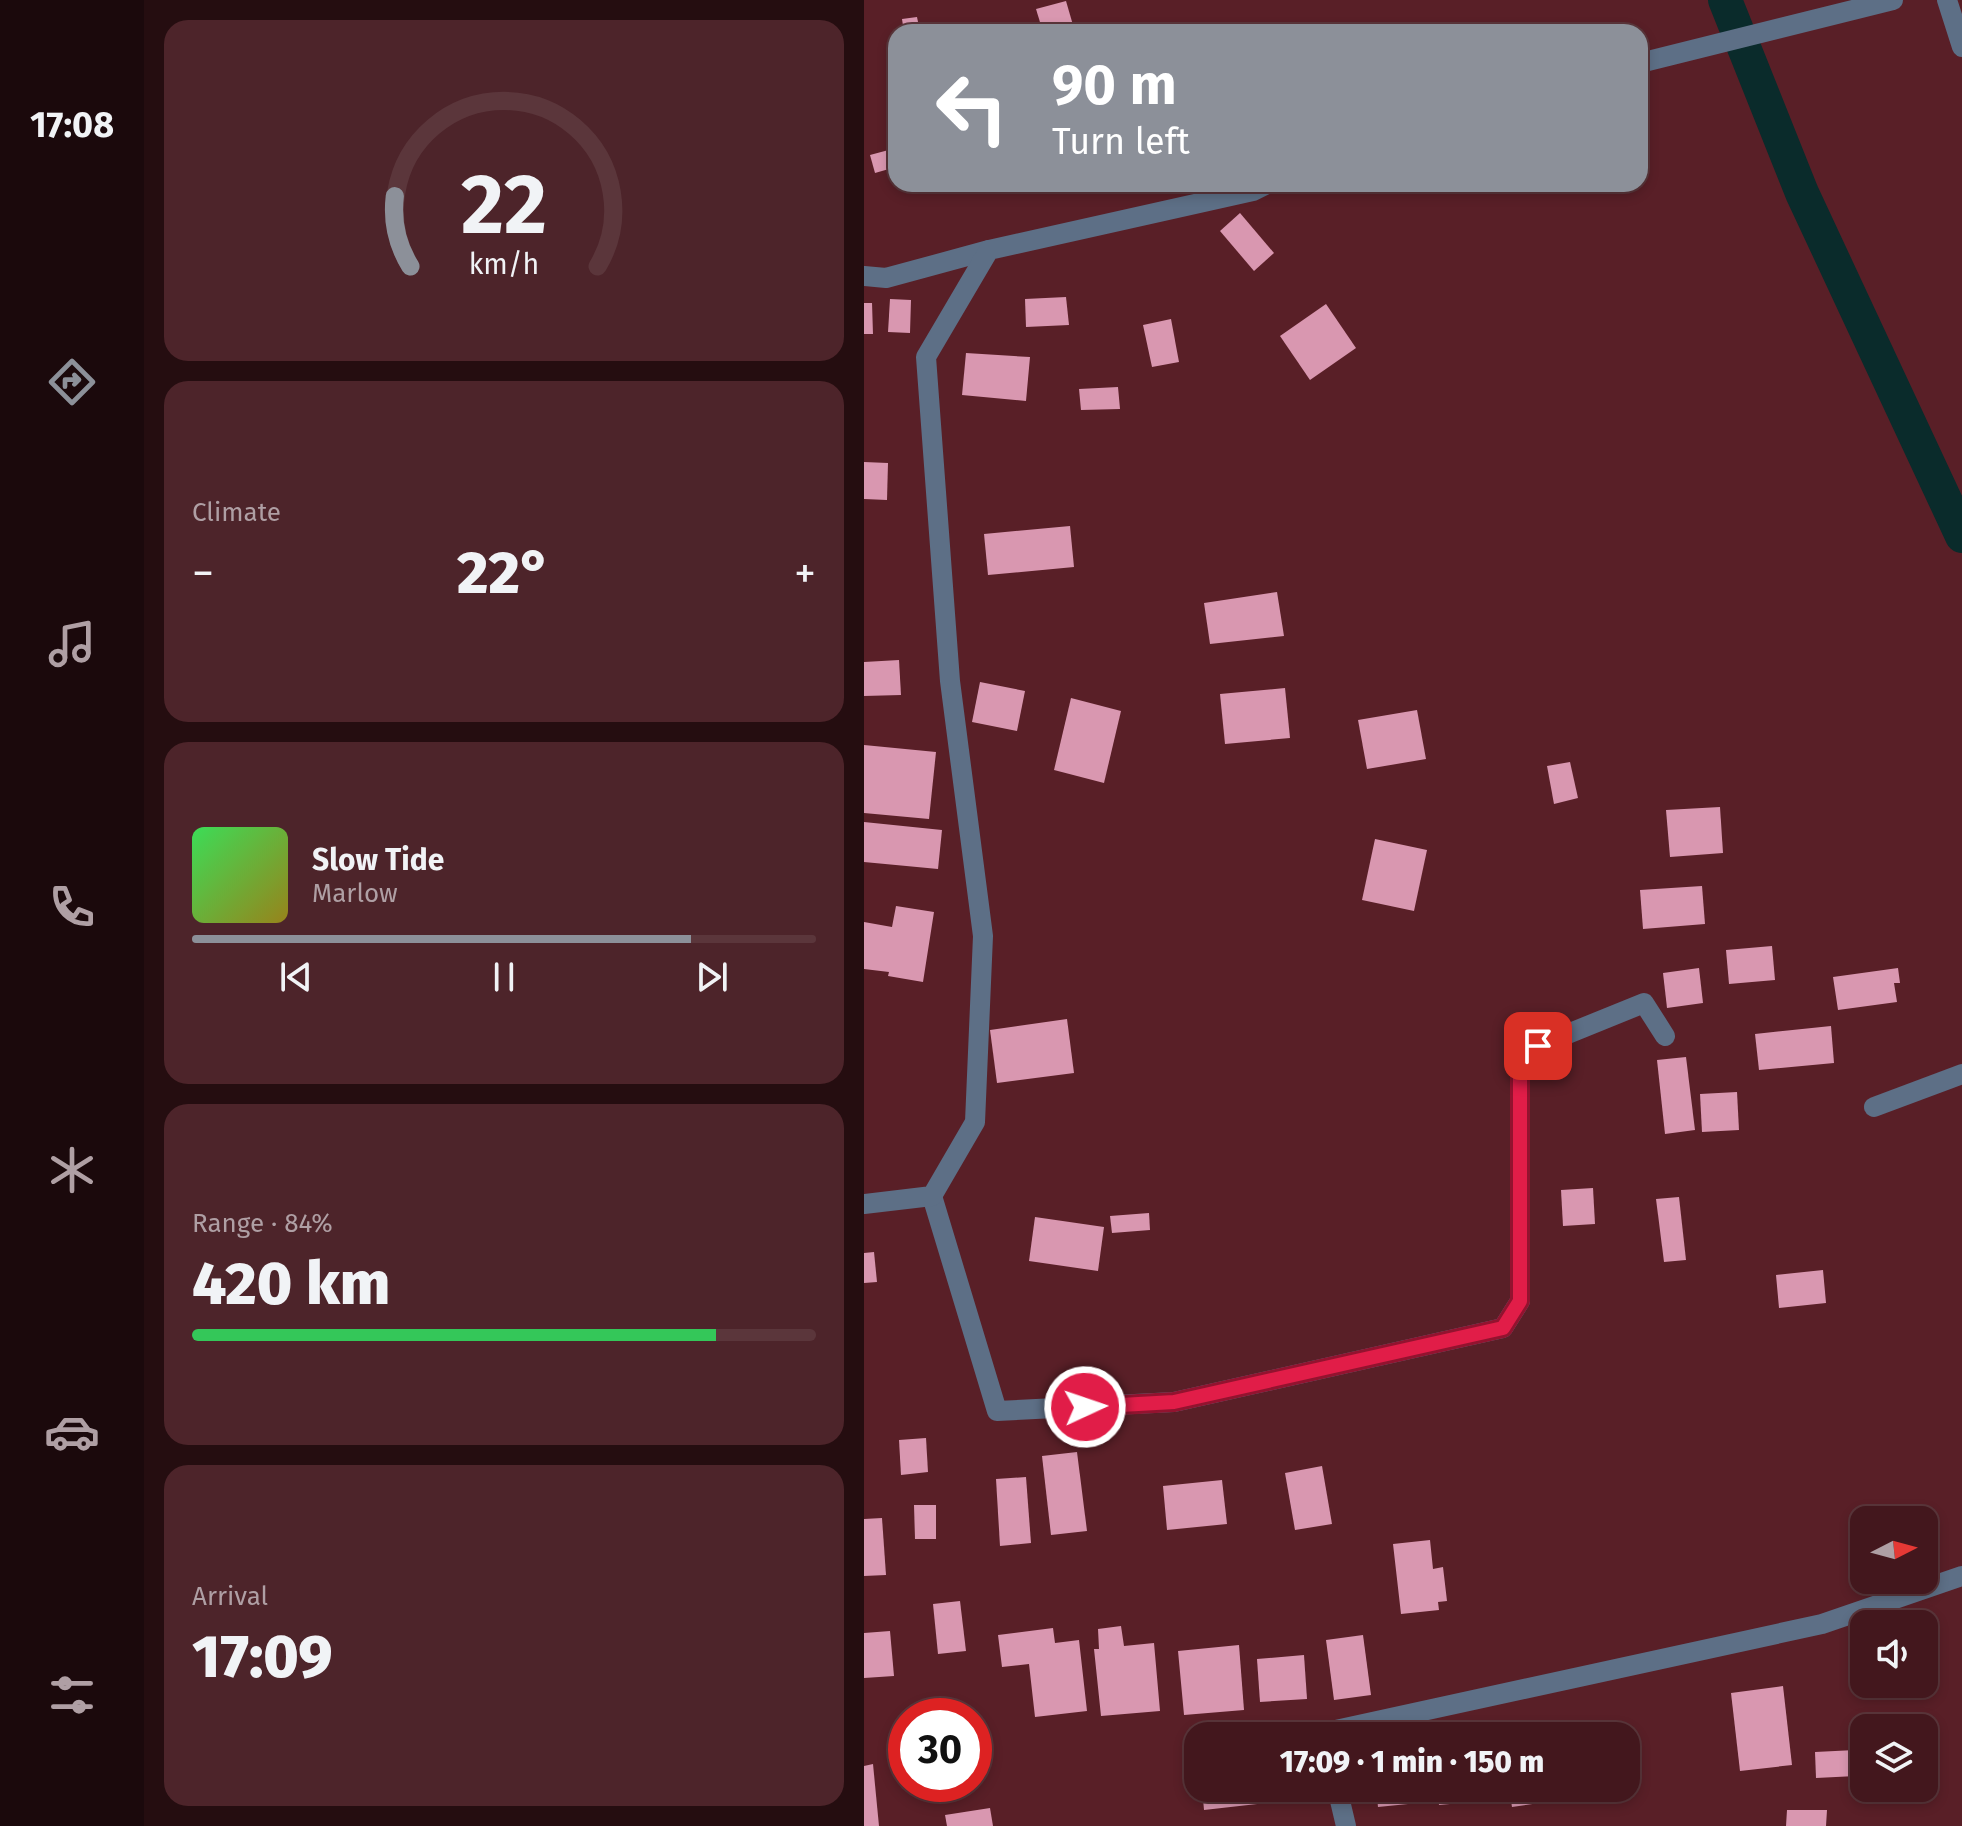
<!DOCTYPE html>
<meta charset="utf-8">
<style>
body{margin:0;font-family:"Fira Sans",sans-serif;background:#4d242a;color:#f1f3f6;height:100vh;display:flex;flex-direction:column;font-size:30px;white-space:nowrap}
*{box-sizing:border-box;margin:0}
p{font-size:26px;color:#af9fa4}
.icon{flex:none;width:44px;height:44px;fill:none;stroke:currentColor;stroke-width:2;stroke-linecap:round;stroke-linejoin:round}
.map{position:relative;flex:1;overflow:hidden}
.details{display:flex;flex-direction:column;gap:20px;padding:20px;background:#250d10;width:720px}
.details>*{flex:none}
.banner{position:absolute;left:24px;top:24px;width:760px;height:168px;border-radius:24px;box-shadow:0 4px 12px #0003,0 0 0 2px #5b363b;background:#8c9099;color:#fff;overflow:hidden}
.needle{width:52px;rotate:84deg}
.buttons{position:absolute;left:986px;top:1506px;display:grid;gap:16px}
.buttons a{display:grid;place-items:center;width:88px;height:88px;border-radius:16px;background:#43171d;box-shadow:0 4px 12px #0003,0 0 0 2px #5b363b;font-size:40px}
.speed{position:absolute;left:24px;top:1698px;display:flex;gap:16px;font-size:40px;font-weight:700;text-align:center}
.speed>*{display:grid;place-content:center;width:104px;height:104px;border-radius:50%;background:#43171d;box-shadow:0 4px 12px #0003,0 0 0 2px #5b363b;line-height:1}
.speed .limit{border:12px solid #d22;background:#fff;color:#111}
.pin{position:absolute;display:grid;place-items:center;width:68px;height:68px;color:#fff;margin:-34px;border-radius:16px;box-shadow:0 4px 12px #0006}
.me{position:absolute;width:88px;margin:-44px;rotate:87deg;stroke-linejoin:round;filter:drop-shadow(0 0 6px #0008)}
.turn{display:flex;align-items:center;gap:28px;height:168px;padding:0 32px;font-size:36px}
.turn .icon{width:104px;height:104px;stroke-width:2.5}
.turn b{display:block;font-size:56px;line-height:68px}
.big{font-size:60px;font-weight:800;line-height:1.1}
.details .widget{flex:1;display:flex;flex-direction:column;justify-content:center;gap:12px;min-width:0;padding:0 28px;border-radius:24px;background:#4d242a}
.details .dial{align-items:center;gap:0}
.dial svg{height:208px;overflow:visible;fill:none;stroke:#5b363b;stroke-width:7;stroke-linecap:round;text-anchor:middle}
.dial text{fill:#f1f3f6;stroke:none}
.song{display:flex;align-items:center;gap:24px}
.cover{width:96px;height:96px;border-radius:12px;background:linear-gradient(135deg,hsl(130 70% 55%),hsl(50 70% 35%))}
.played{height:8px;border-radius:4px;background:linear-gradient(90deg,#8c9099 80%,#5b363b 80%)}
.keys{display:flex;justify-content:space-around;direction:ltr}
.heat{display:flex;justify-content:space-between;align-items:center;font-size:44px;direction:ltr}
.charge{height:12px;border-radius:6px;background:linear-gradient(90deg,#34c759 84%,#5b363b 0)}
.trip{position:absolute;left:320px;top:1722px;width:456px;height:80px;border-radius:24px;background:#43171d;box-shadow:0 4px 12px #0003,0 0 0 2px #5b363b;font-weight:800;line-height:80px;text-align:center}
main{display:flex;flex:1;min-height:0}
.tab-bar{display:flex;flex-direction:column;width:144px;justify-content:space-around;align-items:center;background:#1b090c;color:#af9fa4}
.tab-bar .icon{width:56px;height:56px}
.tab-bar .on{color:#8c9099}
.tab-bar b{font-size:36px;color:#f1f3f6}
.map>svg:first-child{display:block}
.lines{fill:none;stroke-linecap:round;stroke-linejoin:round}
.canal{stroke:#0a2b2b;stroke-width:34}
.building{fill:#d997b0}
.minor{stroke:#5d6f86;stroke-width:20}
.route-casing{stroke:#92132f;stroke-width:20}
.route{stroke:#e11d48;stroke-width:14}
</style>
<main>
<nav class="tab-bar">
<b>17:08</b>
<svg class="icon on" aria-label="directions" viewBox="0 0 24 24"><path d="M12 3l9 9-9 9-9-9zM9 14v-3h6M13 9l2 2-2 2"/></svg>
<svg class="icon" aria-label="music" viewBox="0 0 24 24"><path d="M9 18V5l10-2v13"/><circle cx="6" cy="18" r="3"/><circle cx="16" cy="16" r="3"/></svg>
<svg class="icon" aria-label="phone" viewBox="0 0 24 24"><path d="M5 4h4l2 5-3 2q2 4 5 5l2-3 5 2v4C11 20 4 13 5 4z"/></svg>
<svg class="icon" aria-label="climate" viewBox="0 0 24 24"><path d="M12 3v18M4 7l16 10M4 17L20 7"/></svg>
<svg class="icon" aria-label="car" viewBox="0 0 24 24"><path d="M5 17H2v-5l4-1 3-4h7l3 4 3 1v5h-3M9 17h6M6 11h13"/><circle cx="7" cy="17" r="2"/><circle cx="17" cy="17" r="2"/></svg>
<svg class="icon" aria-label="filters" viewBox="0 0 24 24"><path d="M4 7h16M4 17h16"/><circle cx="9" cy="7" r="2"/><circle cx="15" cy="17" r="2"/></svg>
</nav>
<section class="details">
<div class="widget dial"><svg viewBox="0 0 100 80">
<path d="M14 69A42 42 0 1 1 86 69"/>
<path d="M14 69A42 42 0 0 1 8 42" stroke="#8c9099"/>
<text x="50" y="56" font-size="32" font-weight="700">22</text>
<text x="50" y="72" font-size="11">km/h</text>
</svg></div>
<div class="widget"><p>Climate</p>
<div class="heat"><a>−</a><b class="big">22°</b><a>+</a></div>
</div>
<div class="widget">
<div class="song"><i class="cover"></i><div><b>Slow Tide</b><p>Marlow</p></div></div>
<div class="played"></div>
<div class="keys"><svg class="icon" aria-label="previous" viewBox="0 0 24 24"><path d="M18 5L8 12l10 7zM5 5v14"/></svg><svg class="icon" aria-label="pause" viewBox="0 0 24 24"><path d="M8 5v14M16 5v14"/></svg><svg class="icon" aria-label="next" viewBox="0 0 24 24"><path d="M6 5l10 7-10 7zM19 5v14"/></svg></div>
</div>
<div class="widget"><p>Range · 84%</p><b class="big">420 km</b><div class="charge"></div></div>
<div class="widget"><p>Arrival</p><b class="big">17:09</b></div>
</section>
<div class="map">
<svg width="1098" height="1826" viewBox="0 0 1098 1826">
<rect width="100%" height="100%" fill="#591f27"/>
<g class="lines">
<path class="canal" d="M 861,0 L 938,193 L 1098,536"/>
</g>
<g class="building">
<path d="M 202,1 L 211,32 L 179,32 L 172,9 Z"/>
<path d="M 53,17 L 56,32 L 40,32 L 38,19 Z"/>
<path d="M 32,148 L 32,167 L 11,173 L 6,155 Z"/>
<path d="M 376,213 L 410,253 L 390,271 L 356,231 Z"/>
<path d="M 202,297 L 205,325 L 162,327 L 161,299 Z"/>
<path d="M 26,299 L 47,300 L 46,333 L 24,332 Z"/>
<path d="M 0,303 L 8,303 L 9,334 L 0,334 Z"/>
<path d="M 462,304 L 492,348 L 446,380 L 416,336 Z"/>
<path d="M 307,319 L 315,362 L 288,367 L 279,325 Z"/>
<path d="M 102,353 L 166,357 L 162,401 L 98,395 Z"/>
<path d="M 254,387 L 256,409 L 217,410 L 215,389 Z"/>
<path d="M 0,462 L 24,463 L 23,500 L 0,499 Z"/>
<path d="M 206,526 L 210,567 L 124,575 L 120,534 Z"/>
<path d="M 413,592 L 420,636 L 346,644 L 340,603 Z"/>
<path d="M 35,660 L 37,695 L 0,696 L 0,662 Z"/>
<path d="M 116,682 L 161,691 L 153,731 L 108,722 Z"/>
<path d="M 421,688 L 426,738 L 361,744 L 356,694 Z"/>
<path d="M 207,698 L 257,711 L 240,783 L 190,770 Z"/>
<path d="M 553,710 L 562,759 L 503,769 L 494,720 Z"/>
<path d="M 0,745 L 72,752 L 65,819 L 0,813 Z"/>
<path d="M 706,762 L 714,798 L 690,804 L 683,766 Z"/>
<path d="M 856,807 L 859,853 L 806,857 L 802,810 Z"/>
<path d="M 0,822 L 78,830 L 74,869 L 0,862 Z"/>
<path d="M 511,839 L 563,850 L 550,911 L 498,900 Z"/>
<path d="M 838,886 L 841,924 L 779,929 L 776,890 Z"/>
<path d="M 32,906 L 70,912 L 59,982 L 24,976 L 25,972 L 0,969 L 0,922 L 28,927 Z"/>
<path d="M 908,946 L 911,980 L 865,984 L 862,950 Z"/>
<path d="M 835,968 L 839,1003 L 803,1008 L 799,973 Z"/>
<path d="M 1034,968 L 1036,983 L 1030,983 L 1033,1002 L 974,1010 L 969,977 Z"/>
<path d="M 203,1019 L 210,1073 L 133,1083 L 126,1030 Z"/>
<path d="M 967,1026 L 970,1063 L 895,1070 L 891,1034 Z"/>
<path d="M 822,1057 L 831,1130 L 801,1134 L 793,1060 Z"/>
<path d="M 873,1092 L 875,1130 L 838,1132 L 836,1094 Z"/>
<path d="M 729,1188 L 731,1224 L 699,1226 L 697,1190 Z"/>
<path d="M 815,1197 L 822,1260 L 800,1262 L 792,1199 Z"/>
<path d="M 285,1213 L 286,1230 L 248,1233 L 246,1216 Z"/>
<path d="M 171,1217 L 240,1227 L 234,1271 L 165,1261 Z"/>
<path d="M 10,1252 L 13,1282 L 0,1283 L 0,1253 Z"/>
<path d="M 959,1270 L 962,1303 L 915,1308 L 912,1275 Z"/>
<path d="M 62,1438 L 64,1472 L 37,1475 L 35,1440 Z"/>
<path d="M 213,1452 L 223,1531 L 187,1535 L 178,1456 Z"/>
<path d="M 458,1466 L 468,1524 L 431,1530 L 421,1473 Z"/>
<path d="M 162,1477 L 167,1543 L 136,1546 L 132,1479 Z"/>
<path d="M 358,1480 L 363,1524 L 303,1530 L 299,1486 Z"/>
<path d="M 50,1505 L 72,1505 L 72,1539 L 51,1539 Z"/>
<path d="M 18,1518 L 22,1575 L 0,1576 L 0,1519 Z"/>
<path d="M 566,1540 L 569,1569 L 579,1567 L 583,1601 L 574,1602 L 575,1610 L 537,1614 L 529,1544 Z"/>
<path d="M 96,1601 L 102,1651 L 74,1654 L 69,1604 Z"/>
<path d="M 257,1626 L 260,1646 L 290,1643 L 296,1711 L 237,1716 L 230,1649 L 235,1649 L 234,1629 Z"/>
<path d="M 189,1628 L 191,1643 L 215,1640 L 223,1711 L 171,1717 L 165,1664 L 138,1667 L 134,1635 Z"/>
<path d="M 26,1631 L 30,1676 L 0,1678 L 0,1633 Z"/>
<path d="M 499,1635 L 507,1695 L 470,1700 L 462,1640 Z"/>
<path d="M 375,1645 L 380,1710 L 320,1715 L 314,1651 Z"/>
<path d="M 440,1655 L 443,1699 L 396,1702 L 393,1659 Z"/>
<path d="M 919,1686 L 928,1765 L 876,1771 L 867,1693 Z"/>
<path d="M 669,1727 L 671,1736 L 630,1736 L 630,1734 Z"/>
<path d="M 578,1730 L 579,1736 L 538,1736 L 538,1734 Z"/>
<path d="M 991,1750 L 992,1776 L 952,1778 L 951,1752 Z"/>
<path d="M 9,1764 L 15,1826 L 0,1826 L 0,1766 Z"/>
<path d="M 338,1788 L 401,1788 L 402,1803 L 340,1810 Z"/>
<path d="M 512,1788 L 543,1788 L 544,1804 L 514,1807 Z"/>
<path d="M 573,1788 L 584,1788 L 586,1804 L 575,1805 Z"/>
<path d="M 645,1788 L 679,1788 L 682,1802 L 648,1807 Z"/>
<path d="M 126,1808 L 129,1826 L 83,1826 L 81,1815 Z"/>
<path d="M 923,1810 L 963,1810 L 962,1826 L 922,1826 Z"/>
</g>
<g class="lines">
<g class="minor">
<path d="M 1083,0 L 1098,47"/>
<path d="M 776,63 L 1029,0"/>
<path d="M 0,276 L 22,278 L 125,250"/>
<path d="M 1010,1107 L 1098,1074"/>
<path d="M 68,1196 L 133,1411 L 310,1402 L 639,1328 L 656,1301 L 656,1067 L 674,1046 L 780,1003 L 801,1036"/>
<path d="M 0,1204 L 68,1196 L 111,1122 L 119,936 L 86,681 L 62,357 L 125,250 L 389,191 L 403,184"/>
<path d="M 459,1736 L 458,1733 L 958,1624 L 1098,1576"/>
<path d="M 473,1788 L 482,1826"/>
</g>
</g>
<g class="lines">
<defs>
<path id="route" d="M 221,1407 L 310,1402 L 639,1328 L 656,1301 L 656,1067 L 674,1046"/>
</defs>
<use href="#route" class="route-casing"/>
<use href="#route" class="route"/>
</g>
</svg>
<div class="buttons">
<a><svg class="needle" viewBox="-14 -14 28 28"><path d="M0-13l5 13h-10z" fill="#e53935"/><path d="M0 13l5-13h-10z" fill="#af9fa4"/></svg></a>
<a><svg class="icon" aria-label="sound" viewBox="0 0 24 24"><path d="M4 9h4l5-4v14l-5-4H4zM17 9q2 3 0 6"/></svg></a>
<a><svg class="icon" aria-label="layers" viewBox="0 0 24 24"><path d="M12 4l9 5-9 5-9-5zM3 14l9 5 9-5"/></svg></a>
</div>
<div class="speed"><div class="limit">30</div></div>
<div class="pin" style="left:674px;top:1046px;background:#d93025"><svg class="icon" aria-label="arrive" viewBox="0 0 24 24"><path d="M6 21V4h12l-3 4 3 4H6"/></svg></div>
<svg class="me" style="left:221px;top:1407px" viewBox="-20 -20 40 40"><circle r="17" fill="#e11d48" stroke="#fff" stroke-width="3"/><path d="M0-11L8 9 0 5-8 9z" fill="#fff"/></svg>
<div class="trip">17:09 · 1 min · 150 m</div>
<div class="banner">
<div class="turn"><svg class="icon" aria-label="left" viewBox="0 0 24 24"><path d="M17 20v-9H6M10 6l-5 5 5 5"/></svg><div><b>90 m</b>Turn left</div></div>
</div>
</div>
</main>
